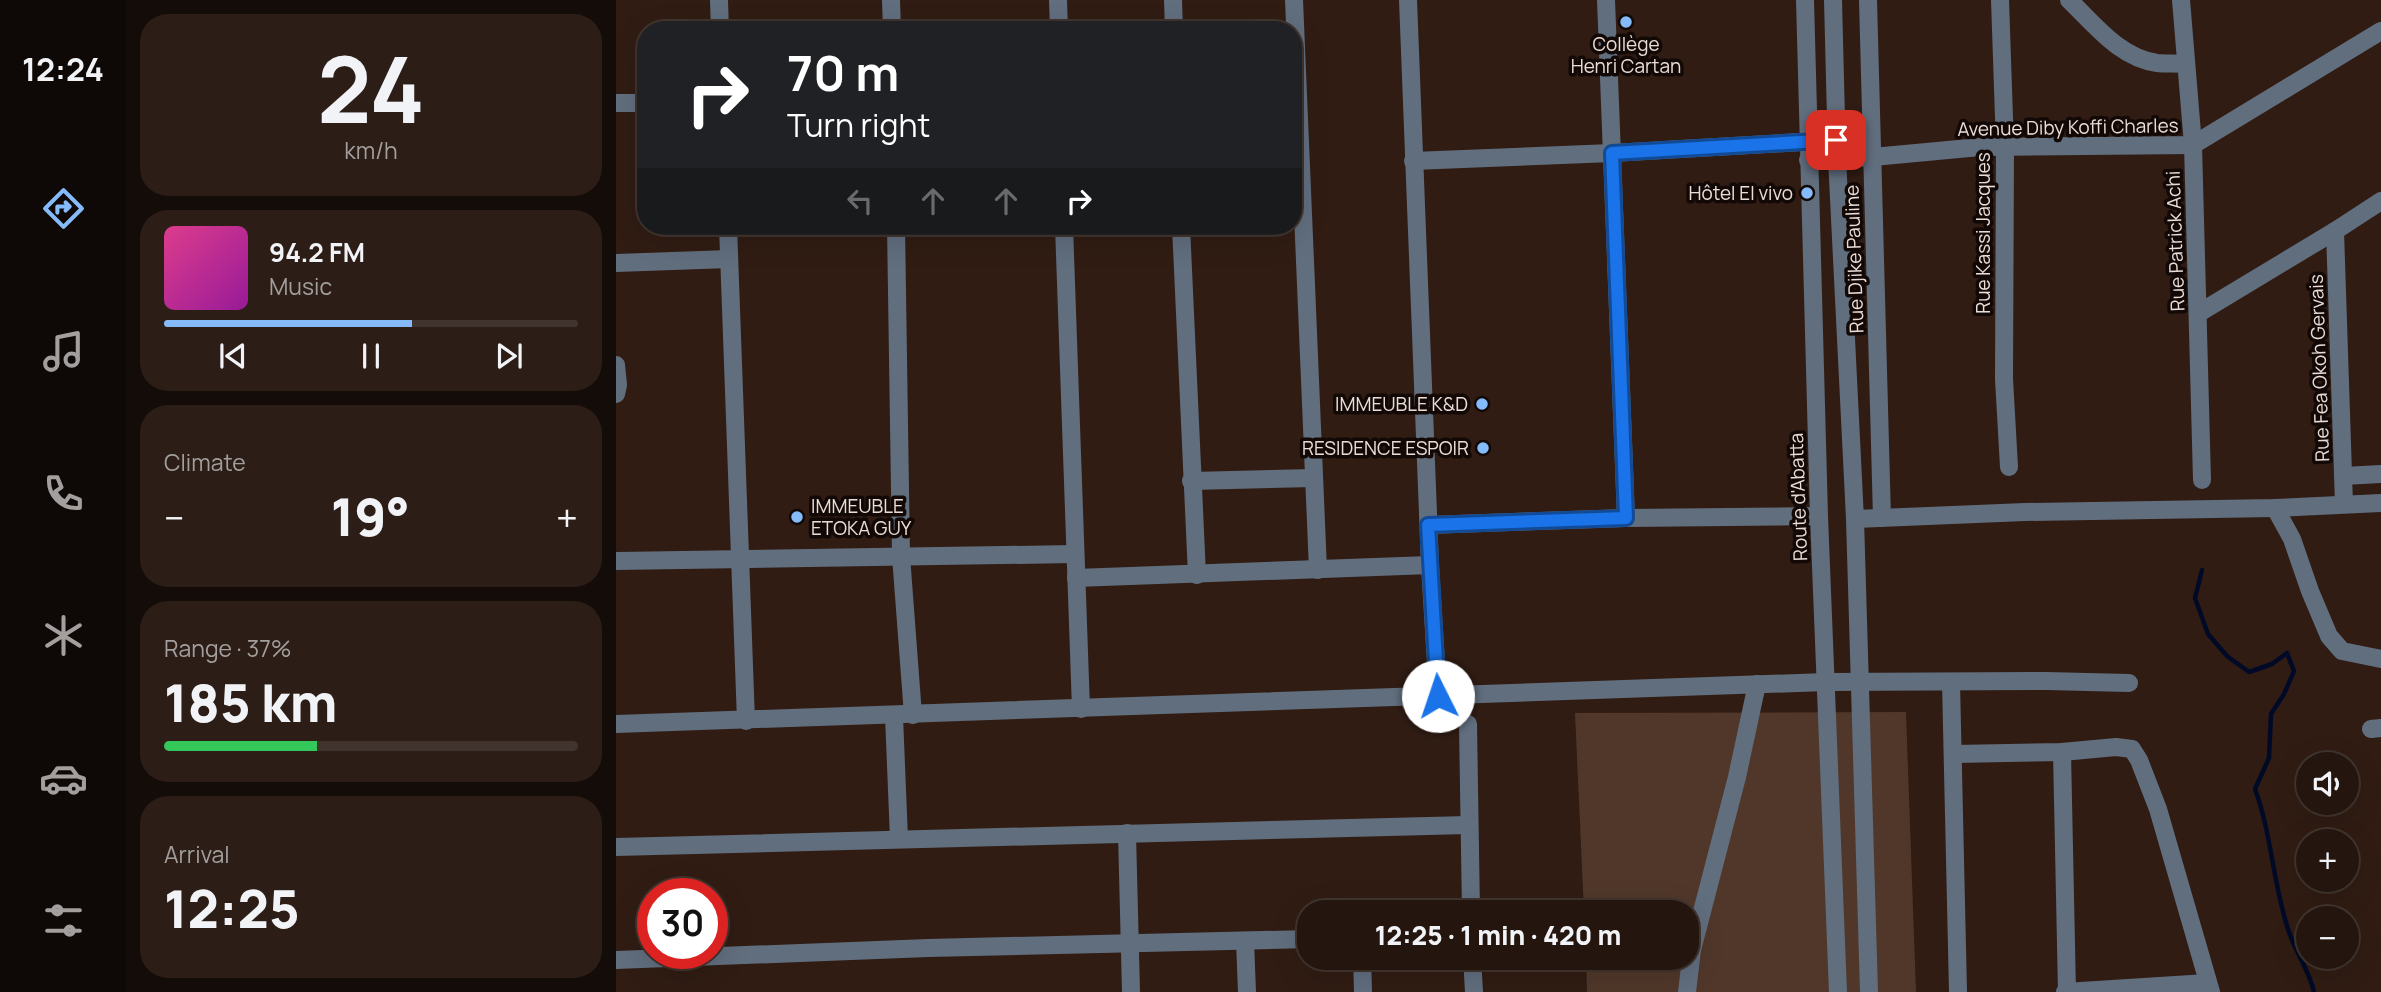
<!DOCTYPE html>
<meta charset="utf-8">
<style>
body{margin:0;font-family:Manrope,sans-serif;background:#2c1e17;color:#f1f3f6;height:100vh;display:flex;flex-direction:column;font-size:26px;white-space:nowrap}
*{box-sizing:border-box;margin:0}
p{font-size:23px;color:#a39f9e}
.icon{flex:none;width:38px;height:38px;fill:none;stroke:currentColor;stroke-width:2;stroke-linecap:round;stroke-linejoin:round}
.map{position:relative;flex:1;overflow:hidden}
.details{display:flex;flex-direction:column;gap:14px;padding:14px;background:#140c08;width:490px}
.details>*{flex:none}
.guide{position:absolute;left:21px;top:21px;width:665px;height:214px;border-radius:28px;box-shadow:0 7px 28px #0002,0 0 0 2px #41342e;background:#202124;color:#fff;overflow:hidden}
.controls{position:absolute;left:1680px;top:752px;display:grid;gap:14px}
.controls a{display:grid;place-items:center;width:63px;height:63px;border-radius:50%;background:#24150e;box-shadow:0 7px 28px #0002,0 0 0 2px #41342e;font-size:35px}
.speed{position:absolute;left:21px;top:878px;display:flex;gap:14px;font-size:35px;font-weight:700;text-align:center}
.speed>*{display:grid;place-content:center;width:91px;height:91px;border-radius:50%;background:#24150e;box-shadow:0 7px 28px #0002,0 0 0 2px #41342e;line-height:1}
.speed .limit{border:10px solid #d22;background:#fff;color:#111}
.pin{position:absolute;display:grid;place-items:center;width:60px;height:60px;color:#fff;margin:-30px;border-radius:14px;box-shadow:0 4px 10px #0006}
.me{position:absolute;width:77px;margin:-38px;rotate:356deg;stroke-linejoin:round;filter:drop-shadow(0 0 5px #0008)}
.turn{display:flex;align-items:center;gap:24px;height:147px;padding:0 35px;font-size:32px}
.turn .icon{width:91px;height:91px;stroke-width:2.5}
.turn b{display:block;font-size:49px;line-height:60px}
.lanes{display:flex;align-items:center;height:66px;padding:0 35px;background:#0003;justify-content:center;gap:35px;direction:ltr}
.lanes .off{opacity:.35}
.big{font-size:52px;font-weight:800;line-height:1.1}
.details .tile{flex:1;display:flex;flex-direction:column;justify-content:center;gap:10px;min-width:0;padding:0 24px;border-radius:28px;background:#2c1e17}
.details .dial{align-items:center;gap:0}
.dial b{font-size:91px;line-height:1}
.song{display:flex;align-items:center;gap:21px}
.cover{width:84px;height:84px;border-radius:10px;background:linear-gradient(135deg,hsl(330 70% 55%),hsl(300 70% 35%))}
.played{height:7px;border-radius:4px;background:linear-gradient(90deg,#86bbfb 60%,#41342e 60%)}
.keys{display:flex;justify-content:space-around;direction:ltr}
.heat{display:flex;justify-content:space-between;align-items:center;font-size:38px;direction:ltr}
.charge{height:10px;border-radius:5px;background:linear-gradient(90deg,#34c759 37%,#41342e 0)}
.trip{position:absolute;left:681px;top:900px;width:402px;height:70px;border-radius:28px;background:#24150e;box-shadow:0 7px 28px #0002,0 0 0 2px #41342e;font-weight:800;line-height:70px;text-align:center}
main{display:flex;flex:1;min-height:0}
.tab-bar{display:flex;flex-direction:column;width:126px;justify-content:space-around;align-items:center;background:#0e0806;color:#a39f9e}
.tab-bar .icon{width:49px;height:49px}
.tab-bar .active{color:#86bbfb}
.tab-bar b{font-size:32px;color:#f1f3f6}
.map>svg:first-child{display:block}
.green{fill:#50372a}
.lines{fill:none;stroke-linecap:round;stroke-linejoin:round}
.stream{stroke:#000a26;stroke-width:4.5}
.minor{stroke:#616e7e;stroke-width:18}
.route-casing{stroke:#114b97;stroke-width:18}
.route{stroke:#1a73e8;stroke-width:12}
.poi-dot{fill:#86bbfb;stroke:#120906;stroke-width:2.5}
.labels{text-anchor:middle;stroke-width:7;stroke-linejoin:round;paint-order:stroke}
.poi-label{font-size:19px;fill:#eadcd6;stroke:#120906;text-anchor:end}
.street-label{font-size:19px;fill:#eadcd6;stroke:#120906}
</style>
<main>
<nav class="tab-bar">
<b>12:24</b>
<svg class="icon active" aria-label="directions" viewBox="0 0 24 24"><path d="M12 3l9 9-9 9-9-9zM9 14v-3h6M13 9l2 2-2 2"/></svg>
<svg class="icon" aria-label="music" viewBox="0 0 24 24"><path d="M9 18V5l10-2v13"/><circle cx="6" cy="18" r="3"/><circle cx="16" cy="16" r="3"/></svg>
<svg class="icon" aria-label="phone" viewBox="0 0 24 24"><path d="M5 4h4l2 5-3 2q2 4 5 5l2-3 5 2v4C11 20 4 13 5 4z"/></svg>
<svg class="icon" aria-label="climate" viewBox="0 0 24 24"><path d="M12 3v18M4 7l16 10M4 17L20 7"/></svg>
<svg class="icon" aria-label="car" viewBox="0 0 24 24"><path d="M5 17H2v-5l4-1 3-4h7l3 4 3 1v5h-3M9 17h6M6 11h13"/><circle cx="7" cy="17" r="2"/><circle cx="17" cy="17" r="2"/></svg>
<svg class="icon" aria-label="filters" viewBox="0 0 24 24"><path d="M4 7h16M4 17h16"/><circle cx="9" cy="7" r="2"/><circle cx="15" cy="17" r="2"/></svg>
</nav>
<section class="details">
<div class="tile dial"><b>24</b><p>km/h</p></div>
<div class="tile">
<div class="song"><i class="cover"></i><div><b>94.2 FM</b><p>Music</p></div></div>
<div class="played"></div>
<div class="keys"><svg class="icon" aria-label="previous" viewBox="0 0 24 24"><path d="M18 5L8 12l10 7zM5 5v14"/></svg><svg class="icon" aria-label="pause" viewBox="0 0 24 24"><path d="M8 5v14M16 5v14"/></svg><svg class="icon" aria-label="next" viewBox="0 0 24 24"><path d="M6 5l10 7-10 7zM19 5v14"/></svg></div>
</div>
<div class="tile"><p>Climate</p>
<div class="heat"><a>−</a><b class="big">19°</b><a>+</a></div>
</div>
<div class="tile"><p>Range · 37%</p><b class="big">185 km</b><div class="charge"></div></div>
<div class="tile"><p>Arrival</p><b class="big">12:25</b></div>
</section>
<div class="map">
<svg width="1765" height="992" viewBox="0 0 1765 992">
<rect width="100%" height="100%" fill="#301c13"/>
<path class="green" d="M 1290,712 L 1300,992 L 971,992 L 970,957 L 1071,957 L 1071,912 L 968,912 L 959,713 Z"/>
<g class="lines">
<path class="stream" d="M 1586,570 L 1579,598 L 1592,634 L 1611,656 L 1633,672 L 1656,664 L 1671,653 L 1678,671 L 1668,694 L 1655,714 L 1653,758 L 1639,789 C 1656,835 1657,886 1673,932 C 1680,953 1693,970 1698,992"/>
<g class="minor">
<path d="M 103,0 L 104,30"/>
<path d="M 275,0 L 276,30"/>
<path d="M 442,0 L 443,30"/>
<path d="M 557,0 L 558,30"/>
<path d="M 678,0 L 702,570"/>
<path d="M 792,0 L 814,565 L 822,696"/>
<path d="M 990,0 L 1010,518"/>
<path d="M 1189,0 L 1203,516 L 1222,992"/>
<path d="M 1217,0 L 1221,158 L 1239,519 L 1253,992"/>
<path d="M 1252,0 L 1266,518"/>
<path d="M 1384,0 L 1389,147 L 1388,379 L 1393,467"/>
<path d="M 1453,0 C 1479,25 1504,58 1541,63 C 1550,64 1560,63 1569,64"/>
<path d="M 1565,0 L 1577,145 L 1586,480"/>
<path d="M 0,103 L 30,103"/>
<path d="M 1192,160 L 1257,157 L 1364,147 L 1577,145 L 1765,31"/>
<path d="M 797,161 L 996,153 L 1220,140"/>
<path d="M 112,226 L 130,721"/>
<path d="M 280,226 L 285,556 L 297,715"/>
<path d="M 448,226 L 465,709"/>
<path d="M 565,226 L 581,575"/>
<path d="M 1719,231 L 1728,504"/>
<path d="M 0,263 L 113,259"/>
<path d="M 1583,313 L 1719,231 L 1765,201"/>
<path d="M 0,365 L 2,385 L 0,394"/>
<path d="M 1727,476 L 1765,474"/>
<path d="M 575,481 L 698,478"/>
<path d="M 1659,508 L 1676,539 L 1694,591 L 1713,636 L 1726,651 L 1765,659"/>
<path d="M 1239,519 L 1409,512 L 1659,508 L 1765,503"/>
<path d="M 812,525 L 1010,518 L 1203,516"/>
<path d="M 0,561 L 459,554"/>
<path d="M 460,578 L 814,565"/>
<path d="M 1335,682 L 1342,992"/>
<path d="M 278,716 L 283,839"/>
<path d="M 0,724 L 1210,682 L 1430,681 L 1513,683"/>
<path d="M 852,724 L 855,912"/>
<path d="M 1755,729 L 1765,728"/>
<path d="M 1446,752 L 1451,992"/>
<path d="M 1338,754 L 1446,752 L 1500,747 L 1516,749 L 1523,760 L 1542,809 L 1595,992"/>
<path d="M 511,833 L 515,992"/>
<path d="M 0,847 L 852,825"/>
<path d="M 629,941 L 631,992"/>
<path d="M 746,957 L 747,992"/>
<path d="M 856,957 L 858,992"/>
<path d="M 0,960 L 312,948 L 693,939"/>
<path d="M 1071,992 L 1076,950 L 1121,777 L 1141,684"/>
<path d="M 1449,992 L 1591,983"/>
</g>
</g>
<g class="lines">
<defs>
<path id="route" d="M 822,696 L 812,525 L 1010,518 L 996,153 L 1220,140"/>
</defs>
<use href="#route" class="route-casing"/>
<use href="#route" class="route"/>
</g>
<g class="poi-dot">
<circle cx="1010" cy="22" r="7"/>
<circle cx="1191" cy="193" r="7"/>
<circle cx="866" cy="404" r="7"/>
<circle cx="867" cy="448" r="7"/>
<circle cx="181" cy="517" r="7"/>
</g>
<g class="labels">
<g class="poi-label">
<text x="1010" y="51" text-anchor="middle">Collège<tspan x="1010" dy="22">Henri Cartan</tspan></text>
<text x="1177" y="200">Hôtel El vivo</text>
<text x="852" y="411">IMMEUBLE K&amp;D</text>
<text x="853" y="455">RESIDENCE ESPOIR</text>
<text x="195" y="513" text-anchor="start">IMMEUBLE<tspan x="195" dy="22">ETOKA GUY</tspan></text>
</g>
<g class="street-label">
<text transform="translate(1452 127) rotate(-1)" y="7">Avenue Diby Koffi Charles</text>
<text transform="translate(1367 233) rotate(-90)" y="7">Rue Kassi Jacques</text>
<text transform="translate(1559 241) rotate(-92)" y="7">Rue Patrick Achi</text>
<text transform="translate(1238 259) rotate(-92)" y="7">Rue Djike Pauline</text>
<text transform="translate(1703 368) rotate(-92)" y="7">Rue Fea Okoh Gervais</text>
<text transform="translate(1182 497) rotate(-92)" y="7">Route d'Abatta</text>
</g>
</g>
</svg>
<div class="controls">
<a><svg class="icon" aria-label="sound" viewBox="0 0 24 24"><path d="M4 9h4l5-4v14l-5-4H4zM17 9q2 3 0 6"/></svg></a>
<a>+</a>
<a>−</a>
</div>
<div class="speed"><div class="limit">30</div></div>
<div class="pin" style="left:1220px;top:140px;background:#d93025"><svg class="icon" aria-label="arrive" viewBox="0 0 24 24"><path d="M6 21V4h12l-3 4 3 4H6"/></svg></div>
<svg class="me" style="left:822px;top:696px" viewBox="-20 -20 40 40"><circle r="19" fill="#fff"/><path d="M0-13L10 11 0 6-10 11z" fill="#1a73e8"/></svg>
<div class="trip">12:25 · 1 min · 420 m</div>
<div class="guide">
<div class="turn"><svg class="icon" aria-label="right" viewBox="0 0 24 24"><path d="M7 20v-9h11M14 6l5 5-5 5"/></svg><div><b>70 m</b>Turn right</div></div>
<div class="lanes"><svg class="icon off" aria-label="left" viewBox="0 0 24 24"><path d="M17 20v-9H6M10 6l-5 5 5 5"/></svg><svg class="icon off" aria-label="ahead" viewBox="0 0 24 24"><path d="M12 20V5M6 11l6-6 6 6"/></svg><svg class="icon off" aria-label="ahead" viewBox="0 0 24 24"><path d="M12 20V5M6 11l6-6 6 6"/></svg><svg class="icon" aria-label="right" viewBox="0 0 24 24"><path d="M7 20v-9h11M14 6l5 5-5 5"/></svg></div>
</div>
</div>
</main>
